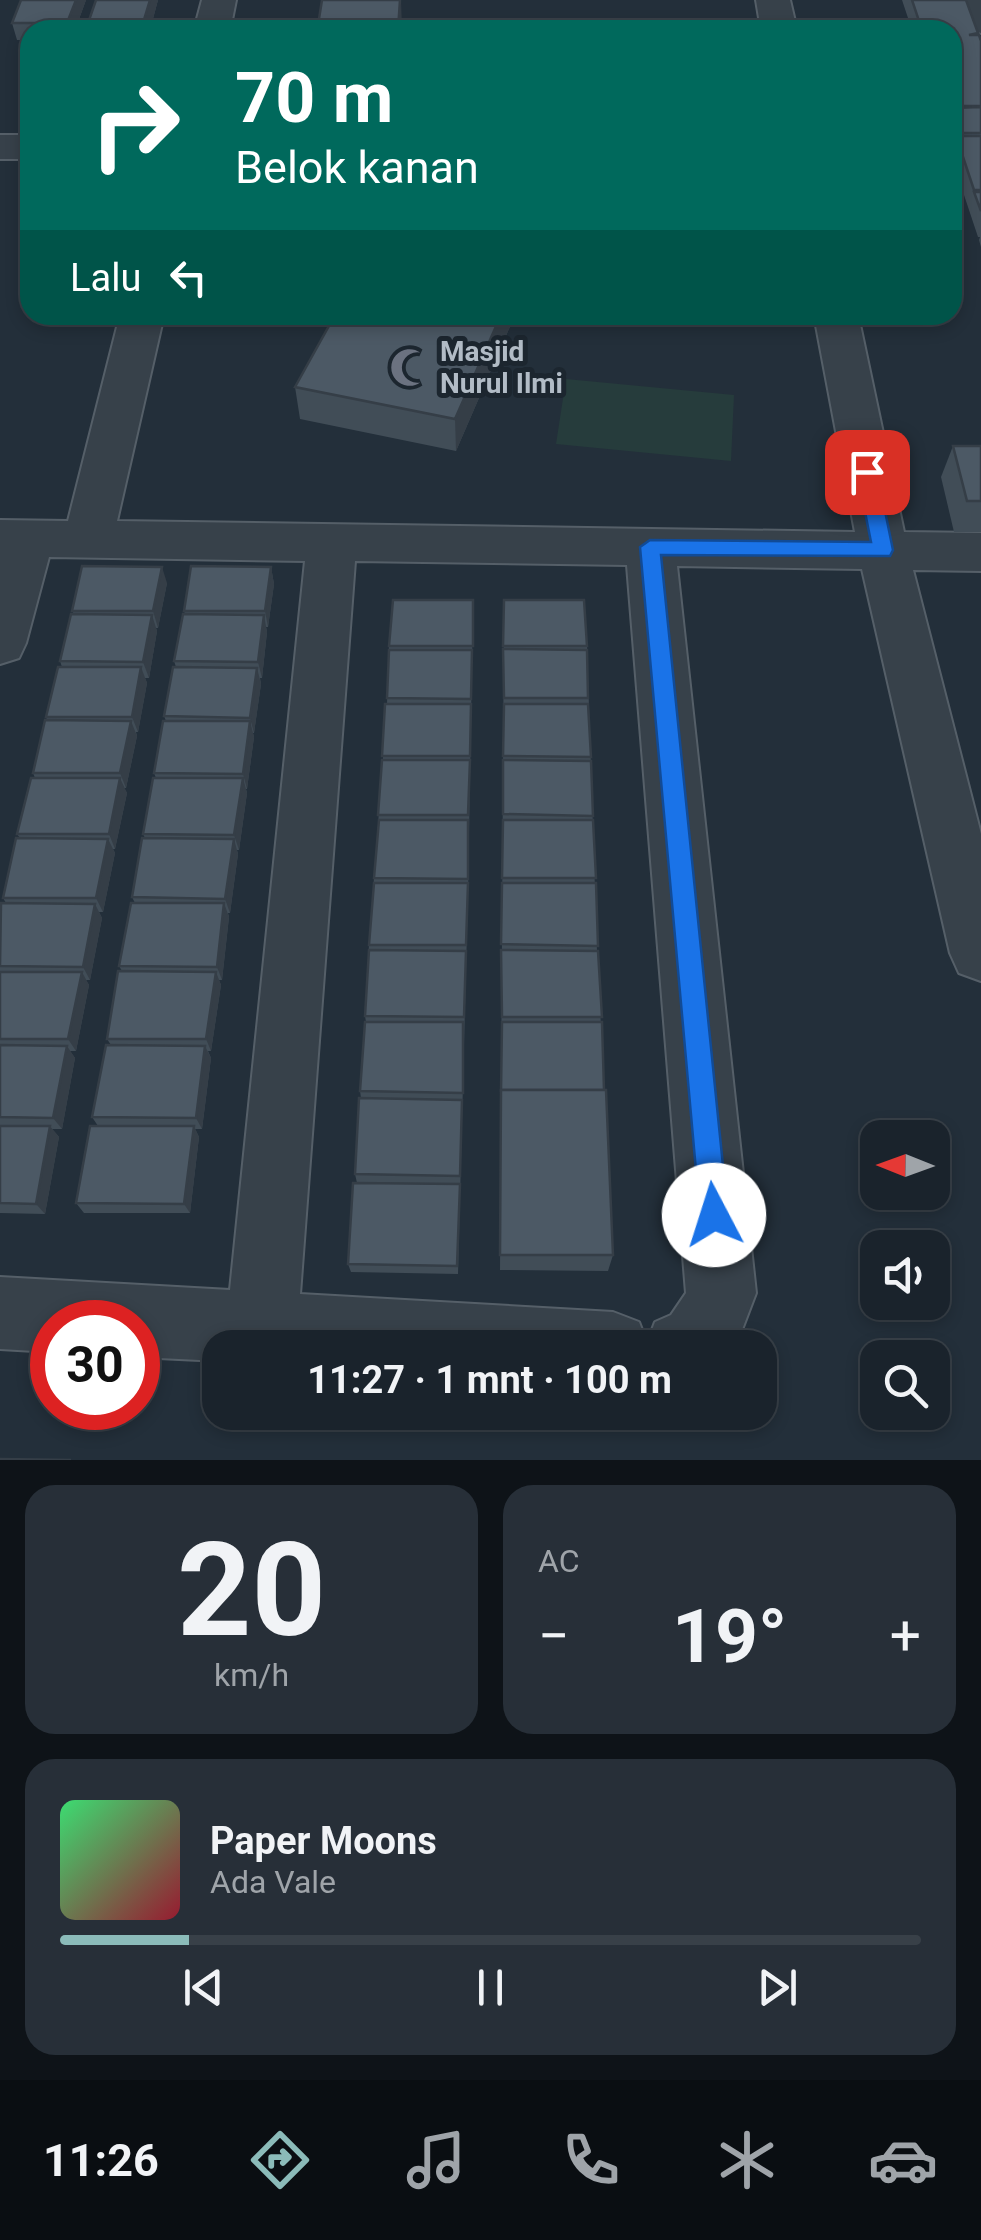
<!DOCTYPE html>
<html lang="id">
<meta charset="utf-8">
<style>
body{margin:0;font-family:Roboto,sans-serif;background:#272f38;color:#f1f3f6;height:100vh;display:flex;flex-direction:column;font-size:38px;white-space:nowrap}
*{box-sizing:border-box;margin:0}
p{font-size:32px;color:#9fa4a9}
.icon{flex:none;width:55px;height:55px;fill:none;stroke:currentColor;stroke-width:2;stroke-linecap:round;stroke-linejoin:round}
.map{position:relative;height:1460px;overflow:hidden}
.drawer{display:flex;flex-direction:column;gap:25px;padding:25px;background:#0e1318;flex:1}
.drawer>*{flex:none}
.guide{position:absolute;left:20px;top:20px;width:942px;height:305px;border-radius:30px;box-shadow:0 5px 15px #0003,0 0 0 2px #384048;background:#00695c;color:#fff;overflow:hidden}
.needle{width:65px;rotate:271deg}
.controls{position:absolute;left:860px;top:1120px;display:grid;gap:20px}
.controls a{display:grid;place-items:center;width:90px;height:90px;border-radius:20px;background:#1a232c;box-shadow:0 5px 15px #0003,0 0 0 2px #384048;font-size:50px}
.speed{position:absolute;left:30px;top:1300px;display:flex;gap:20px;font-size:50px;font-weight:700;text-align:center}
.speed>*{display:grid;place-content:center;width:130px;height:130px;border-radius:50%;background:#1a232c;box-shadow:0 5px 15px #0003,0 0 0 2px #384048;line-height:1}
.speed .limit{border:15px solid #d22;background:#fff;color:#111}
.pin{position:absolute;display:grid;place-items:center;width:85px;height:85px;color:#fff;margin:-42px;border-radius:20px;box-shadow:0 5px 15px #0006}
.me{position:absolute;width:110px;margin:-55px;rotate:355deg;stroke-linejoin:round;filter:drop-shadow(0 0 8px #0008)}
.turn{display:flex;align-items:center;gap:35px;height:210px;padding:0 50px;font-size:45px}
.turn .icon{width:130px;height:130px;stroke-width:2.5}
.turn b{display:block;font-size:70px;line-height:85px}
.then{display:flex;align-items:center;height:95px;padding:0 50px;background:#0003;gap:20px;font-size:38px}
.big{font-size:75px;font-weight:700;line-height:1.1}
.drawer .card{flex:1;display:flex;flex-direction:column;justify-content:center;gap:15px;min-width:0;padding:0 35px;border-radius:30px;background:#272f38}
.drawer .dial{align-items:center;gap:0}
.dial b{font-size:130px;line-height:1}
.song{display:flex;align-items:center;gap:30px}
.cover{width:120px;height:120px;border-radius:15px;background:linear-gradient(135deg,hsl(140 70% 55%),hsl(350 70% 35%))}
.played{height:10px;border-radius:5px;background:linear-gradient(90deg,#8bbbb9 15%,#384048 15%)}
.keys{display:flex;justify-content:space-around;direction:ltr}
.heat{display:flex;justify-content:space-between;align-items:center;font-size:55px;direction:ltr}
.drawer .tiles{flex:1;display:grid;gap:25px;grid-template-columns:1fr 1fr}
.card:last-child{grid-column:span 2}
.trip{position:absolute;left:202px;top:1330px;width:575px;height:100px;border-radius:30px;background:#1a232c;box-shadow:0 5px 15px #0003,0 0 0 2px #384048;font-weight:700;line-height:100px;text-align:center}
.menu{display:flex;height:160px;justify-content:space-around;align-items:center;background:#0a0e12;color:#9fa4a9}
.menu .icon{width:70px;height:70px}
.menu .selected{color:#8bbbb9}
.menu b{font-size:45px;color:#f1f3f6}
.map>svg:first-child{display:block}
.green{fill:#263c3c}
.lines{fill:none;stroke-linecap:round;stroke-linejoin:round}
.minor-casing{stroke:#555f68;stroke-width:4}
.minor{fill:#37414a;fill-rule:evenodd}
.wall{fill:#414d57}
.shaded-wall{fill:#353e47}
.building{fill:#4c5965;stroke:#353e47;stroke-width:2.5}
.route{fill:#1a73e8;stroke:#114b97;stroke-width:2.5}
.labels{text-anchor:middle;stroke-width:10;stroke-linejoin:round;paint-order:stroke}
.poi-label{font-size:28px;font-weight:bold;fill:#b2bcc6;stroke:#1c262f;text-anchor:start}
</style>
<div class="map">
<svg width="981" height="1460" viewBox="0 0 981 1460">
<rect width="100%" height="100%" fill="#232f3a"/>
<path class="green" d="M 566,379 L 734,395 L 731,461 L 556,444 Z"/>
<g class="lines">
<defs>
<g id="minor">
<path d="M 202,0 L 236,0 L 230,30 L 194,30 Z"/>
<path d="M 756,0 L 790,0 L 797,30 L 761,30 Z"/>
<path d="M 956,0 L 981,0 L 981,33 L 969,29 Z"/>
<rect x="0" y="135" width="30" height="24"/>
<path d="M 120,315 L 164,315 L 117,521 L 855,532 L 814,315 L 858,315 L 904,532 L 981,533 L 981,571 L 913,570 L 981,834 L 981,981 L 959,973 L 950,953 L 862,569 L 677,566 L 756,1293 L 735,1348 L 220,1348 L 220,1361 L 138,1357 L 138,1322 L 52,1322 L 52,1352 L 0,1349 L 0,1277 L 230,1290 L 305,561 L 49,557 L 26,643 L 19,658 L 0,664 L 0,520 L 68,521 ZM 355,561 L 627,565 L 686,1293 L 671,1315 L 655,1322 L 647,1343 L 639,1322 L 613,1312 L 300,1294 Z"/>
</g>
</defs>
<use href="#minor" class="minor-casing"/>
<use href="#minor" class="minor"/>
</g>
<g class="wall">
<path d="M 86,0 L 75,30 L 30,30 L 30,40 L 17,40 L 12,23 Z"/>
<path d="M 158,0 L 150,30 L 85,30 L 89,26 L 88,23 Z"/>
<path d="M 902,0 L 966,0 L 981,41 L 981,247 L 979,240 L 980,237 L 978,237 L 952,159 L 952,30 L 912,30 Z"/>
<path d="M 515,315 L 456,451 L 300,419 L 295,387 Z"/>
<path d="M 953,446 L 981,446 L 981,532 L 954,532 L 941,477 Z"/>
<path d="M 271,567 L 274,584 L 268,627 L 266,627 L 267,632 L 262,678 L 260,678 L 261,684 L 254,733 L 253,733 L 254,737 L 247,789 L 246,789 L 247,793 L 239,850 L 237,850 L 238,854 L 230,913 L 228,913 L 229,917 L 222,980 L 219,980 L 221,985 L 211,1051 L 208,1051 L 211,1058 L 202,1129 L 195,1129 L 199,1137 L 190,1213 L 84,1213 L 76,1203 L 98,1126 L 92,1117 L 111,1045 L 107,1039 L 122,971 L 119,966 L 135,903 L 132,897 L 145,838 L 143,834 L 156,778 L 154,773 L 166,721 L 164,716 L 176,667 L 174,661 L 185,614 L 184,611 Z"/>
<path d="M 167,583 L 158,628 L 156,628 L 157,631 L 149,678 L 145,678 L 147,683 L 138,732 L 136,732 L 137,736 L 126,788 L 124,788 L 127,793 L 115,849 L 113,849 L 115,853 L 103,912 L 99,912 L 102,918 L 90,980 L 86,980 L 89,985 L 76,1051 L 70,1051 L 75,1058 L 62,1129 L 52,1129 L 59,1137 L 45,1214 L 0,1213 L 0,908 L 6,903 L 3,898 L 20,838 L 17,834 L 35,778 L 33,773 L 47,720 L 46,717 L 62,667 L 60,661 L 74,614 L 72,611 Z"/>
<path d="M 473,600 L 468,893 L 458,1274 L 351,1272 L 348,1264 L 357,1183 L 355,1174 L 361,1098 L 360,1091 L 366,1022 L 365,1016 L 369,945 L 387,704 L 389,646 Z"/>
<path d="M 504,600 L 587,646 L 597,951 L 613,1255 L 608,1271 L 500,1270 Z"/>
</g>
<g class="shaded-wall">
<path d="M 76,0 L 86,0 L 75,30 L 69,30 L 67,23 Z"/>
<path d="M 150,0 L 158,0 L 150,30 L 145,30 L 143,23 Z"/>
<path d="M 401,0 L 402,30 L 398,30 Z"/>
<path d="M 501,315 L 515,315 L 456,451 L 455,419 Z"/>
<path d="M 162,567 L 167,583 L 158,628 L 153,611 Z"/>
<path d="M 271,567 L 274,584 L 268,627 L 265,611 Z"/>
<path d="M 152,615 L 157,631 L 149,678 L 143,662 Z"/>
<path d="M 264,615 L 267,632 L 262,678 L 258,662 Z"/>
<path d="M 141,667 L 147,683 L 138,732 L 132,717 Z"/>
<path d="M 257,668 L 261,684 L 254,733 L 250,718 Z"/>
<path d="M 131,721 L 137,736 L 126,788 L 120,773 Z"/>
<path d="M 250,721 L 254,737 L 247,789 L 243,774 Z"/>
<path d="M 120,778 L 127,793 L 115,849 L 109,834 Z"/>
<path d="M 243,778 L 247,793 L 239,850 L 234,835 Z"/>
<path d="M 108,839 L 115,853 L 103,912 L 96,898 Z"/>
<path d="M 234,839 L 238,854 L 230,913 L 225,899 Z"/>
<path d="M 224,903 L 229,917 L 222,980 L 217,967 Z"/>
<path d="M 95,904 L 102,918 L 90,980 L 83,967 Z"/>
<path d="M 82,972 L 89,985 L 76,1051 L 68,1039 Z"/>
<path d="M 216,972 L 221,985 L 211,1051 L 206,1039 Z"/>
<path d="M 67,1046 L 75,1058 L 62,1129 L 53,1118 Z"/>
<path d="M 205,1046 L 211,1058 L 202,1129 L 196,1118 Z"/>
<path d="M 50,1126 L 59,1137 L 45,1214 L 36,1204 Z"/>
<path d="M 194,1126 L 199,1137 L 190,1213 L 184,1204 Z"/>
</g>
<g class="building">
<path d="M 21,0 L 76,0 L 67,23 L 12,23 Z"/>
<path d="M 96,0 L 150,0 L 143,23 L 88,23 Z"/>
<path d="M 322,0 L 400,0 L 398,30 L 381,30 L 382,26 L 318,25 Z"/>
<path d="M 912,0 L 966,0 L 978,33 L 969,35 L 979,35 L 981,41 L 981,106 L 952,106 L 952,30 L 922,30 Z"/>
<path d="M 307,25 L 382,26 L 381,30 L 306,30 Z"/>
<path d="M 87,26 L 142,26 L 140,30 L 85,30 Z"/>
<path d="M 981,107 L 981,133 L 956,133 L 952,123 L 952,108 Z"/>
<path d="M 956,136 L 981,136 L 981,190 L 974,190 Z"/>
<path d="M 974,192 L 981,192 L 981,211 Z"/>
<path d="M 335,315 L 501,315 L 455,419 L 295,387 Z"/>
<path d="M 953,446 L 981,446 L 981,501 L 967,501 Z"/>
<path d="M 82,566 L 162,567 L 153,611 L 72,611 Z"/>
<path d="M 191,566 L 271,567 L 265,611 L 184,611 Z"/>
<path d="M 393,600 L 473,600 L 473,646 L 389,646 Z"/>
<path d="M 504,600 L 584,600 L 587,646 L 503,646 Z"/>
<path d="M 71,614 L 152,615 L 143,662 L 60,661 Z"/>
<path d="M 183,614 L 264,615 L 258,662 L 174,661 Z"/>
<path d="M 503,649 L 587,650 L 588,698 L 504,698 Z"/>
<path d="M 389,650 L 472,650 L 471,699 L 387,698 Z"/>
<path d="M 58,667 L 141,667 L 132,717 L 46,717 Z"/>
<path d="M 173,667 L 257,668 L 250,718 L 164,716 Z"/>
<path d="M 385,704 L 471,704 L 470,756 L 382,756 Z"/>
<path d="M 504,704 L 588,704 L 591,757 L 503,756 Z"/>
<path d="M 45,720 L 131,721 L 120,773 L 33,773 Z"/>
<path d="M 163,721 L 250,721 L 243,774 L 154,773 Z"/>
<path d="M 382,760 L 470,760 L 468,815 L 378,815 Z"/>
<path d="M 503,760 L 591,761 L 593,816 L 503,814 Z"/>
<path d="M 31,778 L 120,778 L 109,834 L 17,834 Z"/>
<path d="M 153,778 L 243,778 L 234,835 L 143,834 Z"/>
<path d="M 379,820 L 468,820 L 468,879 L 374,878 Z"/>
<path d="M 503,820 L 593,820 L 596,878 L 502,878 Z"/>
<path d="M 16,838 L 108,839 L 96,898 L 3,898 Z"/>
<path d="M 142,838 L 234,839 L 225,899 L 132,897 Z"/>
<path d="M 374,883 L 468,883 L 466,945 L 369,945 Z"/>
<path d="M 502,883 L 596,883 L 598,946 L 501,944 Z"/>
<path d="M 1,903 L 95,904 L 83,967 L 0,966 Z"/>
<path d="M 131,903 L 224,903 L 217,967 L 119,966 Z"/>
<path d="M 369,950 L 466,951 L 464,1017 L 365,1016 Z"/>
<path d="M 501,950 L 598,951 L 602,1017 L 502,1017 Z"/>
<path d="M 118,971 L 216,972 L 206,1039 L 107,1039 Z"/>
<path d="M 0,972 L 82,972 L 68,1039 L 0,1039 Z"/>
<path d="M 365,1022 L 463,1022 L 463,1093 L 360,1091 Z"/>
<path d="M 502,1022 L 602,1022 L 604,1090 L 501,1090 L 501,1092 Z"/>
<path d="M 0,1045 L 67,1046 L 53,1118 L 0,1117 Z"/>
<path d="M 106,1045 L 205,1046 L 196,1118 L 92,1117 Z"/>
<path d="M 501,1090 L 606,1090 L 613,1255 L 500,1255 Z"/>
<path d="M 359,1098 L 462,1100 L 460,1176 L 355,1174 Z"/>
<path d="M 0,1126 L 50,1126 L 36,1204 L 0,1203 Z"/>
<path d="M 90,1126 L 194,1126 L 184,1204 L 76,1203 Z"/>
<path d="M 353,1183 L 460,1184 L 457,1266 L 348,1264 Z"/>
<path d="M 0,1459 L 71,1460 L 0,1460 Z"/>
</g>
<path class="route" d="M 867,465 L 877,472 L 893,550 L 890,556 L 661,555 L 728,1215 L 724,1225 L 714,1229 L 704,1225 L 700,1215 L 640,547 L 650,540 L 871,542 L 857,472 Z"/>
<defs>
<symbol id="mosque-bare" viewBox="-9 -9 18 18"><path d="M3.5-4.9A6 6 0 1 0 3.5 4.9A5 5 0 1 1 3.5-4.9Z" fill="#6b7280" stroke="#1c262f" stroke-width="2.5" paint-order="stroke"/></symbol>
</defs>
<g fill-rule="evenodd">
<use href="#mosque-bare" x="382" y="340" width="55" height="55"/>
</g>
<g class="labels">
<g class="poi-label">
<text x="440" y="361">Masjid<tspan x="440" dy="32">Nurul Ilmi</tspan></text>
</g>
</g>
</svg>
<div class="controls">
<a><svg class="needle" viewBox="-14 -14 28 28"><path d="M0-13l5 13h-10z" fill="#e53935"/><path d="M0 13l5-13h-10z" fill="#9fa4a9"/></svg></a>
<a><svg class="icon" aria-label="sound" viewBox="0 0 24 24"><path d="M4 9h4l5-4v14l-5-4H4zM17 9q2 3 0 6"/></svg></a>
<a><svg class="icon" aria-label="search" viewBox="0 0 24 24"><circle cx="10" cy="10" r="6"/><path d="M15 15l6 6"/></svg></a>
</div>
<div class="speed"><div class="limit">30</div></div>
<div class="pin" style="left:867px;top:472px;background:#d93025"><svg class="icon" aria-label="arrive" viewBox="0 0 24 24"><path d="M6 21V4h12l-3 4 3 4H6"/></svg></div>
<svg class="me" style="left:714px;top:1215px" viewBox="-20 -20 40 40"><circle r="19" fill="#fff"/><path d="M0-13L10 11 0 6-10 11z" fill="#1a73e8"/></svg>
<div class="trip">11:27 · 1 mnt · 100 m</div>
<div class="guide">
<div class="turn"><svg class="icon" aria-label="right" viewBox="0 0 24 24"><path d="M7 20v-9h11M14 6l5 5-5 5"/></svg><div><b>70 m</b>Belok kanan</div></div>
<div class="then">Lalu<svg class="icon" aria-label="left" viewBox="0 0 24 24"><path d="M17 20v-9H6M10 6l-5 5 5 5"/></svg></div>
</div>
</div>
<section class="drawer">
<div class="tiles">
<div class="card dial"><b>20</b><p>km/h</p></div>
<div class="card"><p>AC</p>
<div class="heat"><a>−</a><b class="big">19°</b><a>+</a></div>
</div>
<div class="card">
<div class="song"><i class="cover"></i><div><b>Paper Moons</b><p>Ada Vale</p></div></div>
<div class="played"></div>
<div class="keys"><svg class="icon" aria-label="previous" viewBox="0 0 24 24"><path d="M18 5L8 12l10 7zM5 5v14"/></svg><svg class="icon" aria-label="pause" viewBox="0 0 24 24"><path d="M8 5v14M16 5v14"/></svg><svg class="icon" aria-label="next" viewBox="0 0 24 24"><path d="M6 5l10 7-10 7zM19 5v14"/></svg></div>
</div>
</div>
</section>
<nav class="menu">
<b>11:26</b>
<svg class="icon selected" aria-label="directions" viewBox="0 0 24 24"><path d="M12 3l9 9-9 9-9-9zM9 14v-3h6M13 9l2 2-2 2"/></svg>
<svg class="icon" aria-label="music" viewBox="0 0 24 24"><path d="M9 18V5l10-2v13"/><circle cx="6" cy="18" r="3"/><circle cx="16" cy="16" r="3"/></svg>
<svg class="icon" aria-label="phone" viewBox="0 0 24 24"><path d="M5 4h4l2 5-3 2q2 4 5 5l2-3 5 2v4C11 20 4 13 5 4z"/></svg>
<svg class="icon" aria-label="climate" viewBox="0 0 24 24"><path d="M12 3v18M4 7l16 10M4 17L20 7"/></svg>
<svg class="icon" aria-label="car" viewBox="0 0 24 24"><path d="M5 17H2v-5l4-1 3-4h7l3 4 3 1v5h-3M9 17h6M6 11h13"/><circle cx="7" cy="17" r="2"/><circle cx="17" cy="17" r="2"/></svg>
</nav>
